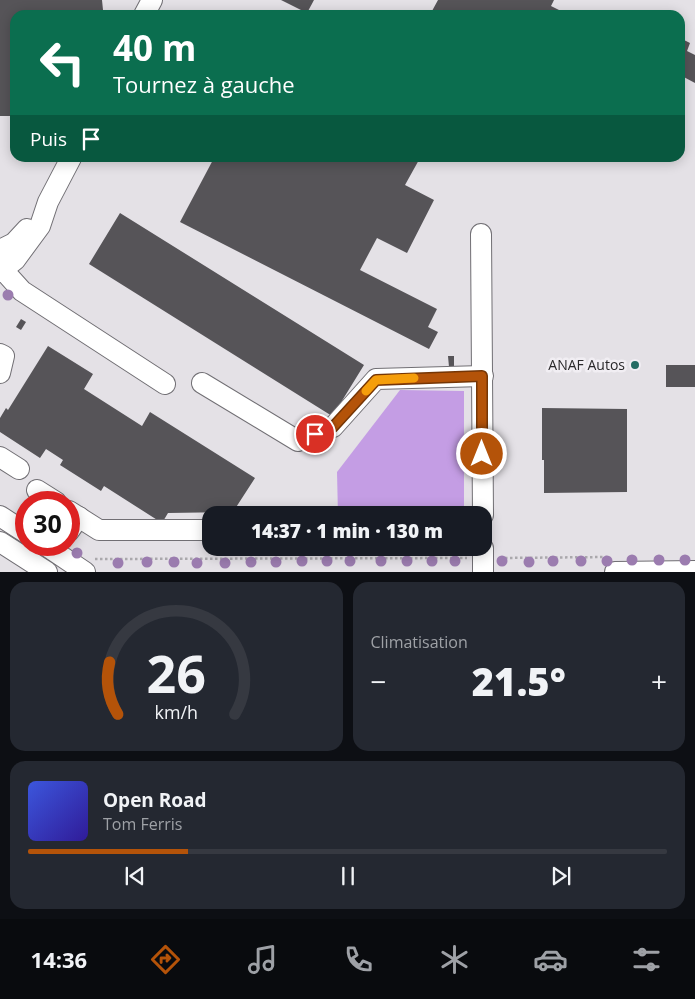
<!DOCTYPE html>
<html lang="fr">
<meta charset="utf-8">
<style>
body{margin:0;font-family:"Open Sans",sans-serif;background:#242831;color:#f1f3f6;height:100vh;display:flex;flex-direction:column;font-size:19px;white-space:nowrap}
*{box-sizing:border-box;margin:0}
p{font-size:16px;color:#9ea1a6}
.icon{flex:none;width:28px;height:28px;fill:none;stroke:currentColor;stroke-width:2;stroke-linecap:round;stroke-linejoin:round}
.map{position:relative;height:572px;overflow:hidden}
.details{display:flex;flex-direction:column;gap:10px;padding:10px;background:#0d0f14;flex:1}
.details>*{flex:none}
.hud{position:absolute;left:10px;top:10px;width:675px;height:152px;border-radius:15px;box-shadow:0 2px 12px #0003;background:#0b6e4f;color:#fff;overflow:hidden}
.speed{position:absolute;left:15px;top:491px;display:flex;gap:10px;font-size:25px;font-weight:700;text-align:center}
.speed>*{display:grid;place-content:center;width:65px;height:65px;border-radius:50%;background:#171b24;box-shadow:0 2px 12px #0003;line-height:1}
.speed .limit{border:8px solid #d22;background:#fff;color:#111}
.pin{position:absolute;display:grid;place-items:center;width:42px;height:42px;color:#fff;margin:-21px;border:2px solid #fff;border-radius:50%;box-shadow:0 1px 5px #0007}
.me{position:absolute;width:55px;margin:-28px;rotate:0deg;stroke-linejoin:round;filter:drop-shadow(0 0 4px #0008)}
.turn{display:flex;align-items:center;gap:18px;height:105px;padding:0 20px;font-size:22px}
.turn .icon{width:65px;height:65px;stroke-width:2.5}
.turn b{display:block;font-size:35px;line-height:42px}
.then{display:flex;align-items:center;height:48px;padding:0 20px;background:#0003;gap:10px;font-size:19px}
.big{font-size:38px;font-weight:800;line-height:1.1}
.details .widget{flex:1;display:flex;flex-direction:column;justify-content:center;gap:8px;min-width:0;padding:0 18px;border-radius:15px;background:#242831}
.details .dial{align-items:center;gap:0}
.dial svg{height:130px;overflow:visible;fill:none;stroke:#363941;stroke-width:7;stroke-linecap:round;text-anchor:middle}
.dial text{fill:#f1f3f6;stroke:none}
.song{display:flex;align-items:center;gap:15px}
.cover{width:60px;height:60px;border-radius:8px;background:linear-gradient(135deg,hsl(230 70% 55%),hsl(250 70% 35%))}
.played{height:5px;border-radius:2px;background:linear-gradient(90deg,#b45309 25%,#363941 25%)}
.keys{display:flex;justify-content:space-around;direction:ltr}
.heat{display:flex;justify-content:space-between;align-items:center;font-size:28px;direction:ltr}
.details .tiles{flex:1;display:grid;gap:10px;grid-template-columns:1fr 1fr}
.widget:last-child{grid-column:span 2}
.trip{position:absolute;left:202px;top:506px;width:290px;height:50px;border-radius:15px;background:#171b24;box-shadow:0 2px 12px #0003;font-weight:800;line-height:50px;text-align:center}
.tab-bar{display:flex;height:80px;justify-content:space-around;align-items:center;background:#090b0e;color:#9ea1a6}
.tab-bar .icon{width:35px;height:35px}
.tab-bar .selected{color:#b45309}
.tab-bar b{font-size:22px;color:#f1f3f6}
.map>svg:first-child{display:block}
.green{fill:#c49de4}
.building{fill:#565458}
.lines{fill:none;stroke-linecap:round;stroke-linejoin:round}
.minor-casing{stroke:#716f74;stroke-width:22}
.path{stroke:#aaa8ac;stroke-width:2.5;stroke-dasharray:2.5 2.5;stroke-linecap:butt}
.minor{stroke:#fff;stroke-width:20}
.tree{fill:#9b7caf}
.route-casing{stroke:#753606;stroke-width:12}
.route{stroke:#b45309;stroke-width:9}
.slow{stroke:#f59e0b;stroke-width:9}
.poi-dot{fill:#246c63;stroke:#f1eef3;stroke-width:2}
.labels{text-anchor:middle;stroke-width:5;stroke-linejoin:round;paint-order:stroke}
.poi-label{font-size:14px;fill:#2a292b;stroke:#f1eef3;text-anchor:end}
</style>
<div class="map">
<svg width="695" height="572" viewBox="0 0 695 572">
<rect width="100%" height="100%" fill="#e4e1e6"/>
<g class="green">
<path d="M 400,390 L 464,391 L 464,515 L 338,515 L 337,472 Z"/>
<path d="M 339,548 L 464,548 L 465,553 L 339,556 Z"/>
</g>
<g class="building">
<path d="M 0,0 L 102,0 L 103,10 L 89,10 L 88,15 L 15,15 L 15,116 L 0,116 Z"/>
<path d="M 281,0 L 314,0 L 307,13 Z"/>
<path d="M 438,0 L 554,0 L 551,6 L 569,15 L 440,15 L 432,11 Z"/>
<path d="M 680,38 L 690,43 L 687,51 L 695,55 L 695,83 L 680,75 Z"/>
<path d="M 214,158 L 420,158 L 405,185 L 434,200 L 407,253 L 377,238 L 360,270 L 437,309 L 428,327 L 438,332 L 429,349 L 180,222 Z"/>
<path d="M 120,213 L 364,365 L 340,404 L 336,416 L 332,416 L 89,264 Z"/>
<path d="M 21,319 L 26,322 L 21,330 L 16,327 Z"/>
<path d="M 48,346 L 93,374 L 84,389 L 142,426 L 150,412 L 255,478 L 233,512 L 168,513 L 162,523 L 104,486 L 101,491 L 60,465 L 63,460 L 46,449 L 40,458 L 0,432 L 0,418 L 6,408 L 8,410 Z"/>
<path d="M 448,356 L 454,356 L 454,367 L 449,367 Z"/>
<rect x="666" y="365" width="29" height="22"/>
<path d="M 542,408 L 627,409 L 627,492 L 544,493 L 544,460 L 542,460 Z"/>
</g>
<g class="lines">
<defs>
<g id="minor">
<path d="M 144,15 L 152,0"/>
<path d="M 481,234 L 483,515"/>
<path d="M 0,250 L 14,243 L 27,229"/>
<path d="M 0,263 L 3,270 L 22,291 L 165,384"/>
<path d="M 0,272 L 15,260 L 40,226 L 48,202 L 71,158"/>
<path d="M 0,354 L 4,356 L 0,373"/>
<path d="M 202,383 L 298,441 L 333,427 L 376,379 L 483,376"/>
<path d="M 0,457 L 19,469"/>
<path d="M 37,490 L 56,502"/>
<path d="M 69,511 L 99,530 L 211,530"/>
<path d="M 0,516 L 26,533"/>
<path d="M 69,531 L 79,517"/>
<path d="M 0,542 L 47,572"/>
<path d="M 45,545 L 85,572"/>
<path d="M 483,548 L 483,572"/>
<path d="M 615,572 L 695,571"/>
</g>
</defs>
<use href="#minor" class="minor-casing"/>
<g class="path">
<path d="M 500,558 L 607,557"/>
<path d="M 95,559 L 467,558"/>
</g>
<use href="#minor" class="minor"/>
</g>
<g class="tree">
<circle cx="8" cy="295" r="5.5"/>
<circle cx="77" cy="553" r="5.5"/>
<circle cx="632" cy="560" r="5.5"/>
<circle cx="659" cy="560" r="5.5"/>
<circle cx="685" cy="560" r="5.5"/>
<circle cx="302" cy="561" r="5.5"/>
<circle cx="327" cy="561" r="5.5"/>
<circle cx="350" cy="561" r="5.5"/>
<circle cx="381" cy="561" r="5.5"/>
<circle cx="407" cy="561" r="5.5"/>
<circle cx="432" cy="561" r="5.5"/>
<circle cx="455" cy="561" r="5.5"/>
<circle cx="502" cy="561" r="5.5"/>
<circle cx="553" cy="561" r="5.5"/>
<circle cx="581" cy="561" r="5.5"/>
<circle cx="607" cy="561" r="5.5"/>
<circle cx="147" cy="562" r="5.5"/>
<circle cx="174" cy="562" r="5.5"/>
<circle cx="251" cy="562" r="5.5"/>
<circle cx="276" cy="562" r="5.5"/>
<circle cx="529" cy="562" r="5.5"/>
<circle cx="118" cy="563" r="5.5"/>
<circle cx="197" cy="563" r="5.5"/>
<circle cx="225" cy="563" r="5.5"/>
</g>
<g class="lines">
<defs>
<path id="route" d="M 315,434 L 333,427 L 376,380 L 482,376 L 482,454"/>
</defs>
<use href="#route" class="route-casing"/>
<use href="#route" class="route"/>
<path class="slow" d="M 366,391 L 376,380 L 414,378"/>
</g>
<circle class="poi-dot" cx="635" cy="365" r="5"/>
<g class="labels">
<g class="poi-label">
<text x="625" y="370">ANAF Autos</text>
</g>
</g>
</svg>
<div class="speed"><div class="limit">30</div></div>
<div class="pin" style="left:315px;top:434px;background:#d93025"><svg class="icon" aria-label="arrive" viewBox="0 0 24 24"><path d="M6 21V4h12l-3 4 3 4H6"/></svg></div>
<svg class="me" style="left:482px;top:454px" viewBox="-20 -20 40 40"><circle r="17" fill="#b45309" stroke="#fff" stroke-width="3"/><path d="M0-11L8 9 0 5-8 9z" fill="#fff"/></svg>
<div class="trip">14:37 · 1 min · 130 m</div>
<div class="hud">
<div class="turn"><svg class="icon" aria-label="left" viewBox="0 0 24 24"><path d="M17 20v-9H6M10 6l-5 5 5 5"/></svg><div><b>40 m</b>Tournez à gauche</div></div>
<div class="then">Puis<svg class="icon" aria-label="arrive" viewBox="0 0 24 24"><path d="M6 21V4h12l-3 4 3 4H6"/></svg></div>
</div>
</div>
<section class="details">
<div class="tiles">
<div class="widget dial"><svg viewBox="0 0 100 80">
<path d="M14 69A42 42 0 1 1 86 69"/>
<path d="M14 69A42 42 0 0 1 9 37" stroke="#b45309"/>
<text x="50" y="56" font-size="32" font-weight="700">26</text>
<text x="50" y="72" font-size="11">km/h</text>
</svg></div>
<div class="widget"><p>Climatisation</p>
<div class="heat"><a>−</a><b class="big">21.5°</b><a>+</a></div>
</div>
<div class="widget">
<div class="song"><i class="cover"></i><div><b>Open Road</b><p>Tom Ferris</p></div></div>
<div class="played"></div>
<div class="keys"><svg class="icon" aria-label="previous" viewBox="0 0 24 24"><path d="M18 5L8 12l10 7zM5 5v14"/></svg><svg class="icon" aria-label="pause" viewBox="0 0 24 24"><path d="M8 5v14M16 5v14"/></svg><svg class="icon" aria-label="next" viewBox="0 0 24 24"><path d="M6 5l10 7-10 7zM19 5v14"/></svg></div>
</div>
</div>
</section>
<nav class="tab-bar">
<b>14:36</b>
<svg class="icon selected" aria-label="directions" viewBox="0 0 24 24"><path d="M12 3l9 9-9 9-9-9zM9 14v-3h6M13 9l2 2-2 2"/></svg>
<svg class="icon" aria-label="music" viewBox="0 0 24 24"><path d="M9 18V5l10-2v13"/><circle cx="6" cy="18" r="3"/><circle cx="16" cy="16" r="3"/></svg>
<svg class="icon" aria-label="phone" viewBox="0 0 24 24"><path d="M5 4h4l2 5-3 2q2 4 5 5l2-3 5 2v4C11 20 4 13 5 4z"/></svg>
<svg class="icon" aria-label="climate" viewBox="0 0 24 24"><path d="M12 3v18M4 7l16 10M4 17L20 7"/></svg>
<svg class="icon" aria-label="car" viewBox="0 0 24 24"><path d="M5 17H2v-5l4-1 3-4h7l3 4 3 1v5h-3M9 17h6M6 11h13"/><circle cx="7" cy="17" r="2"/><circle cx="17" cy="17" r="2"/></svg>
<svg class="icon" aria-label="filters" viewBox="0 0 24 24"><path d="M4 7h16M4 17h16"/><circle cx="9" cy="7" r="2"/><circle cx="15" cy="17" r="2"/></svg>
</nav>
